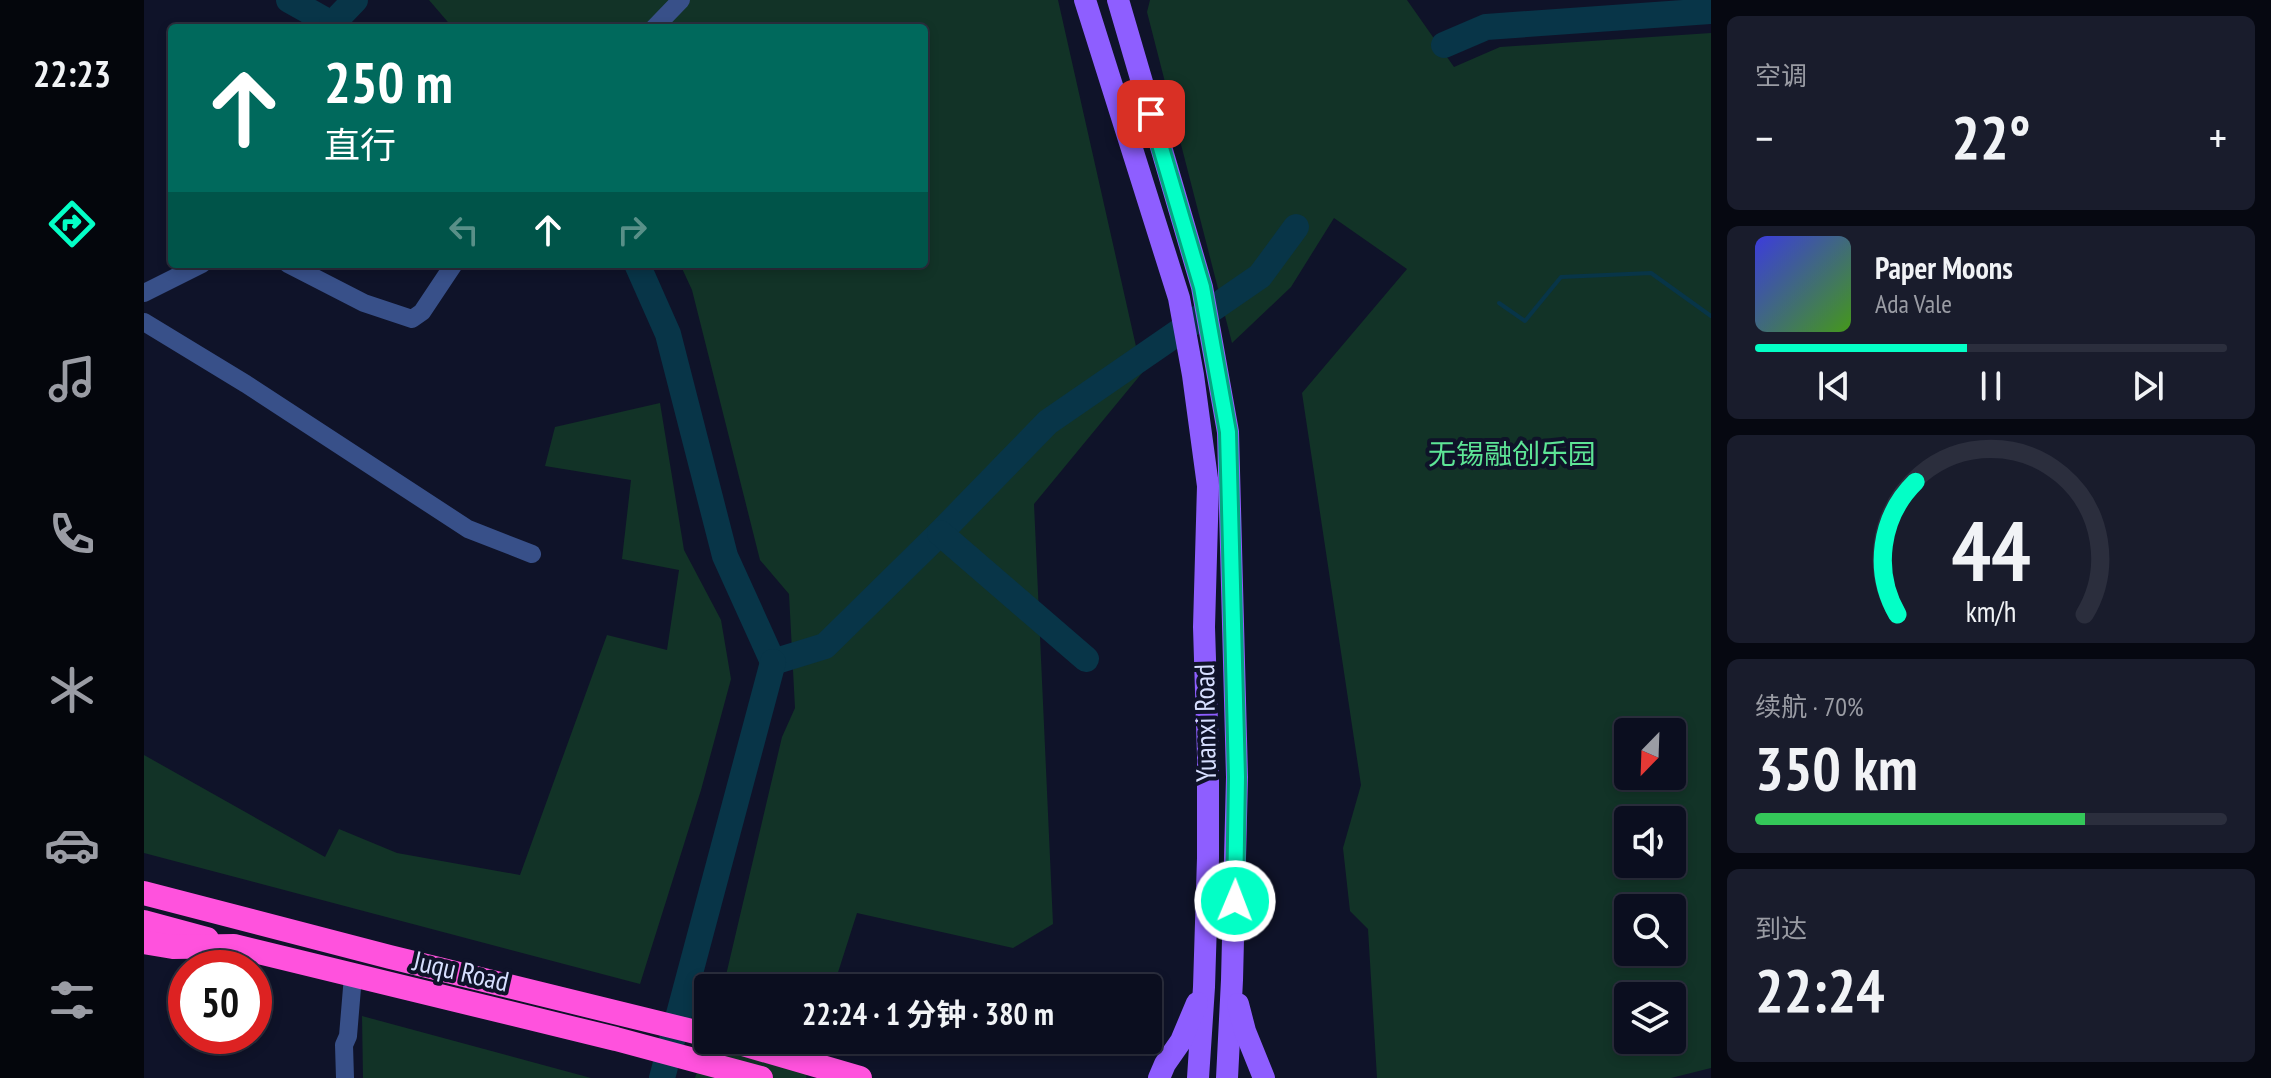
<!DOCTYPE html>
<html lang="zh">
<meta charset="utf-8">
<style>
body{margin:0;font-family:"PT Sans Narrow","Noto Sans SC",sans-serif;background:#191c2c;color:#f1f3f6;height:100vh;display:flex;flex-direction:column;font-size:30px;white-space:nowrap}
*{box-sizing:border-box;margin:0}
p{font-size:26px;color:#9a9ca4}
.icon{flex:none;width:44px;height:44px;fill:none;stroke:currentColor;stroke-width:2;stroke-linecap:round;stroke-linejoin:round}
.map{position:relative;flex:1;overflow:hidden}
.side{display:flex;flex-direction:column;gap:16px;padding:16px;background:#060811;width:560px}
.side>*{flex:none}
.guide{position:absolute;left:24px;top:24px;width:760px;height:244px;border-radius:8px;box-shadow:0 4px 12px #0003,0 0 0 2px #2b2e3d;background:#00695c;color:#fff;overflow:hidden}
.needle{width:52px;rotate:203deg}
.fabs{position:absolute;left:1470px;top:718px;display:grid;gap:16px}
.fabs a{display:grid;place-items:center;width:72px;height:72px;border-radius:8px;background:#0b0e1f;box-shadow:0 4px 12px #0003,0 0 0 2px #2b2e3d;font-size:40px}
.speed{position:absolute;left:24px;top:950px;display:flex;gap:16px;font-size:40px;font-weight:700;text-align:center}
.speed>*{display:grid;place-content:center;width:104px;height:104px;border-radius:50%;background:#0b0e1f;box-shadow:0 4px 12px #0003,0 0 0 2px #2b2e3d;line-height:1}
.speed .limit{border:12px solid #d22;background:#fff;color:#111}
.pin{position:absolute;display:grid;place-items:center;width:68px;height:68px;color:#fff;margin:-34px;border-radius:16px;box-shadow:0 4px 12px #0006}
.me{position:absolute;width:88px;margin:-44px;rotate:1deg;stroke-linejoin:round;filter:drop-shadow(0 0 6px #0008)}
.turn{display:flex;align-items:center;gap:28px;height:168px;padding:0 24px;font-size:36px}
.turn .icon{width:104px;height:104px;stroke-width:2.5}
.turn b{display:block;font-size:56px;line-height:68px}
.lanes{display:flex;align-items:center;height:76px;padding:0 24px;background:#0003;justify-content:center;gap:40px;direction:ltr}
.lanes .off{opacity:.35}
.big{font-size:60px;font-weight:700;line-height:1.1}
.side .tile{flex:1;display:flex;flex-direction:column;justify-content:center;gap:12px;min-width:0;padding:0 28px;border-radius:12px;background:#191c2c}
.side .dial{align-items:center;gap:0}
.dial svg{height:208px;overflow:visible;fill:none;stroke:#2b2e3d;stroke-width:7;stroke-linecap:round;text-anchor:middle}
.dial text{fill:#f1f3f6;stroke:none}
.song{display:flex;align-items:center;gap:24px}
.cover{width:96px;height:96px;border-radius:12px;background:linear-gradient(135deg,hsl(240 70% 55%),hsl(100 70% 35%))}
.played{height:8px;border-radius:4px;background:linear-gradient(90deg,#03ffc6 45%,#2b2e3d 45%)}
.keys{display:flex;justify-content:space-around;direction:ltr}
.heat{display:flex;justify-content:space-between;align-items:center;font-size:44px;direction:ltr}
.charge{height:12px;border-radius:6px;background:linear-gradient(90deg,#34c759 70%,#2b2e3d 0)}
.trip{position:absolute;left:550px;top:974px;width:468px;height:80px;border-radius:8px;background:#0b0e1f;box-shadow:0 4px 12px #0003,0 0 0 2px #2b2e3d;font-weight:700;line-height:80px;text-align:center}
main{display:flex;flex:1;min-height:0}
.tabs{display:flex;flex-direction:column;width:144px;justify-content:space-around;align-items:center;background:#04060c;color:#9a9ca4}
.tabs .icon{width:56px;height:56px}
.tabs .on{color:#03ffc6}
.tabs b{font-size:36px;color:#f1f3f6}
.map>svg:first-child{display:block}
.green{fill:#123327;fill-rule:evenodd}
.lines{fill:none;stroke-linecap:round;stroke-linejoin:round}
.stream{stroke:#083548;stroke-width:4}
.river{stroke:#083548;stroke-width:26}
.minor{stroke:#385089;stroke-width:18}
.major{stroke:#8e5eff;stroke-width:22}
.highway{stroke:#ff52dd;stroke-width:24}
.route-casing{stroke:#02a681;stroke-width:20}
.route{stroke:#03ffc6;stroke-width:14}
.labels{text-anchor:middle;stroke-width:8;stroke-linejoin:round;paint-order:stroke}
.park-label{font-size:28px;fill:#5de596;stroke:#0f1329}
.street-label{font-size:28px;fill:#d7dfff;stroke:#0f1329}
</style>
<main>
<nav class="tabs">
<b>22:23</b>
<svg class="icon on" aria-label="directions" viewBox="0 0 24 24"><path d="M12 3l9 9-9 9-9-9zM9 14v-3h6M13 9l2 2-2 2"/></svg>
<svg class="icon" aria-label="music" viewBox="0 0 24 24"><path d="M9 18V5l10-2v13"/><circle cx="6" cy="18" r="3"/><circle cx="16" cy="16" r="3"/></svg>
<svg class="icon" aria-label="phone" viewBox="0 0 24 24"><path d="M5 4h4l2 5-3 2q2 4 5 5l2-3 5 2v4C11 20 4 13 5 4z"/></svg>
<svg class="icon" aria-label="climate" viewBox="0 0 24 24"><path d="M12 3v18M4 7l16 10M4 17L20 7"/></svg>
<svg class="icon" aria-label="car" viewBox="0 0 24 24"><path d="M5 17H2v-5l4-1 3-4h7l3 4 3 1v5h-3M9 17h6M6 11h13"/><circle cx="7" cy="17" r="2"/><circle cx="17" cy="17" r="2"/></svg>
<svg class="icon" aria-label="filters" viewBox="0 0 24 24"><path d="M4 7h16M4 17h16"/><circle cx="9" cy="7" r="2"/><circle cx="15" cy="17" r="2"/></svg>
</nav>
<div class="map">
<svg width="1567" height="1078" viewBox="0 0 1567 1078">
<rect width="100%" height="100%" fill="#0f1329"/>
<g class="green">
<path d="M 285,0 L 914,0 L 998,373 L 890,504 L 909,924 L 869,948 L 713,913 L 689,988 L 579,988 L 638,737 L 651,708 L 645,594 L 616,560 L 548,290 L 536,264 L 780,264 L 780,28 L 309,28 Z"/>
<path d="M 1006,0 L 1263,0 L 1310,67 L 1356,47 L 1567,33 L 1567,1068 L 1527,1078 L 1233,1078 L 1224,929 L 1206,911 L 1199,848 L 1217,785 L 1158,393 L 1263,269 L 1190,218 L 1147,287 L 1088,343 L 1003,12 ZM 1484,732 L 1528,732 L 1528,776 L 1484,776 ZM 1484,820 L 1528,820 L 1528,864 L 1484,864 ZM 1484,908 L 1528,908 L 1528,952 L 1484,952 ZM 1484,996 L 1528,996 L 1528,1040 L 1484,1040 Z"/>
<path d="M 516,403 L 540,550 L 577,620 L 587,679 L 557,790 L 496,984 L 0,853 L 0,755 L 181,857 L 195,829 L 253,853 L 376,875 L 463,635 L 523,650 L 535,570 L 478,559 L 487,480 L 401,466 L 411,427 Z"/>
<path d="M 218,1016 L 447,1078 L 219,1078 Z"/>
<path d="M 564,1037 L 564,1040 L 673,1040 L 662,1078 L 551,1078 Z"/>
</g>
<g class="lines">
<path class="stream" d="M 1355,303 L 1381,321 L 1417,277 L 1507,273 L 1567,316"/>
<g class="river">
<path d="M 145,0 L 195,28"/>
<path d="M 188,24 L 211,0"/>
<path d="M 1300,45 L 1342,27 L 1567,11"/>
<path d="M 493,264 L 524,334 L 581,556 L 629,662 L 681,646 L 796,533 L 904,422 L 1116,276 L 1152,227"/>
<path d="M 796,533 L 942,659"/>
<path d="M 518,1078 L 629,662"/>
</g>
<g class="minor">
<path d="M 510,28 L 537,0"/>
<path d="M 144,264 L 220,303 L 268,319 L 278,312 L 310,264"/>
<path d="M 0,293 L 58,264"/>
<path d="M 0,322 L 102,384 L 324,529 L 388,554"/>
<path d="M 201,1078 L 200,1045 L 204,1036 L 209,976"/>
</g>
<g class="major">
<path d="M 941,0 L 1035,298 L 1049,375 L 1064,486 L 1060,627 L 1064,756 L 1064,858 L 1060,987 L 1054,1078"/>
<path d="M 974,0 L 1058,287 L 1084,432 L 1093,777 L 1088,980 L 1083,1078"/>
<path d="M 1094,1004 L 1101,1031 L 1120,1078"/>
<path d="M 1015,1078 L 1021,1064 L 1037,1041 L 1053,1003"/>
</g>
<g class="highway">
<path d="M 0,893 L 246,957 L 564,1035"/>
<path d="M 0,922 L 63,939"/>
<path d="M 0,942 L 29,947 L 90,946 L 472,1039 L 617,1078"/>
<path d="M 585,1040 L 716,1078"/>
</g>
</g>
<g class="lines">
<defs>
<path id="route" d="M 1007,114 L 1058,287 L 1084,432 L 1093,777 L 1091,901"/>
</defs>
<use href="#route" class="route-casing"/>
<use href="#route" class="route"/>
</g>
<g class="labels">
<g class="park-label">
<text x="1368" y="464">无锡融创乐园</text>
</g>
<g class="street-label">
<text transform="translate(1061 723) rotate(-91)" y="10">Yuanxi Road</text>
<text transform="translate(317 971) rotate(13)" y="10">Juqu Road</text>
</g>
</g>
</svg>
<div class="fabs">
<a><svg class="needle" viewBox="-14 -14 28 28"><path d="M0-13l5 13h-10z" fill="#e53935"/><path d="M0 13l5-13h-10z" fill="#9a9ca4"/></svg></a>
<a><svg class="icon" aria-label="sound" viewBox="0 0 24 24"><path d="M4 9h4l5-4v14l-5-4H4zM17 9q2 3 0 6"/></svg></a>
<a><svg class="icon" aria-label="search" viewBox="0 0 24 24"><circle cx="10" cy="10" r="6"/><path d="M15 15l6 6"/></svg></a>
<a><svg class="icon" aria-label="layers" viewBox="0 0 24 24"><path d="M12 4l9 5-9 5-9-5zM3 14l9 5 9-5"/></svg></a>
</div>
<div class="speed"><div class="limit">50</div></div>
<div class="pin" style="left:1007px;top:114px;background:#d93025"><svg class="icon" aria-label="arrive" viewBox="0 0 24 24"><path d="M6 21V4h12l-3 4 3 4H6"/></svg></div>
<svg class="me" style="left:1091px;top:901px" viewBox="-20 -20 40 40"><circle r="17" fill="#03ffc6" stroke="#fff" stroke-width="3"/><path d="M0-11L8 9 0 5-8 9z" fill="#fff"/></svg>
<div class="trip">22:24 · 1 分钟 · 380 m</div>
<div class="guide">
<div class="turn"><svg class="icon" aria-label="ahead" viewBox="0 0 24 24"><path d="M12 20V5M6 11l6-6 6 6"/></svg><div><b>250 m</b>直行</div></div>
<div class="lanes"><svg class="icon off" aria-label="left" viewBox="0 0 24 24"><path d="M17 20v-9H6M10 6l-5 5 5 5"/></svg><svg class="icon" aria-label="ahead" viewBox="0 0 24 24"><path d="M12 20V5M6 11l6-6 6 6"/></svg><svg class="icon off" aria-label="right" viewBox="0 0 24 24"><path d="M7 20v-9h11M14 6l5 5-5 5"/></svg></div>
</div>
</div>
<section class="side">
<div class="tile"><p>空调</p>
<div class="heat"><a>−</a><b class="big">22°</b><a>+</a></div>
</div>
<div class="tile">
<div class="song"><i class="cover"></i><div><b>Paper Moons</b><p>Ada Vale</p></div></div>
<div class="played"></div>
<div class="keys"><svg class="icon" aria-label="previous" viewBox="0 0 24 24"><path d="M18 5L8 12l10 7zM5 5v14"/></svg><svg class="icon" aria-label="pause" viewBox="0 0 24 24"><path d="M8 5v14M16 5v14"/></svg><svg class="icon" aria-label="next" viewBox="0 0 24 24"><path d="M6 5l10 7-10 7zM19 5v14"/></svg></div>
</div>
<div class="tile dial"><svg viewBox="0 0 100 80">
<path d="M14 69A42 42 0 1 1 86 69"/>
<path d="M14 69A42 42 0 0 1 21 18" stroke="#03ffc6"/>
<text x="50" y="56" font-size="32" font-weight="700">44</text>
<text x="50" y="72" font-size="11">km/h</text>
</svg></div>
<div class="tile"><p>续航 · 70%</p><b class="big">350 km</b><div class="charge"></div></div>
<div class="tile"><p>到达</p><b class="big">22:24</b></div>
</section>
</main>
